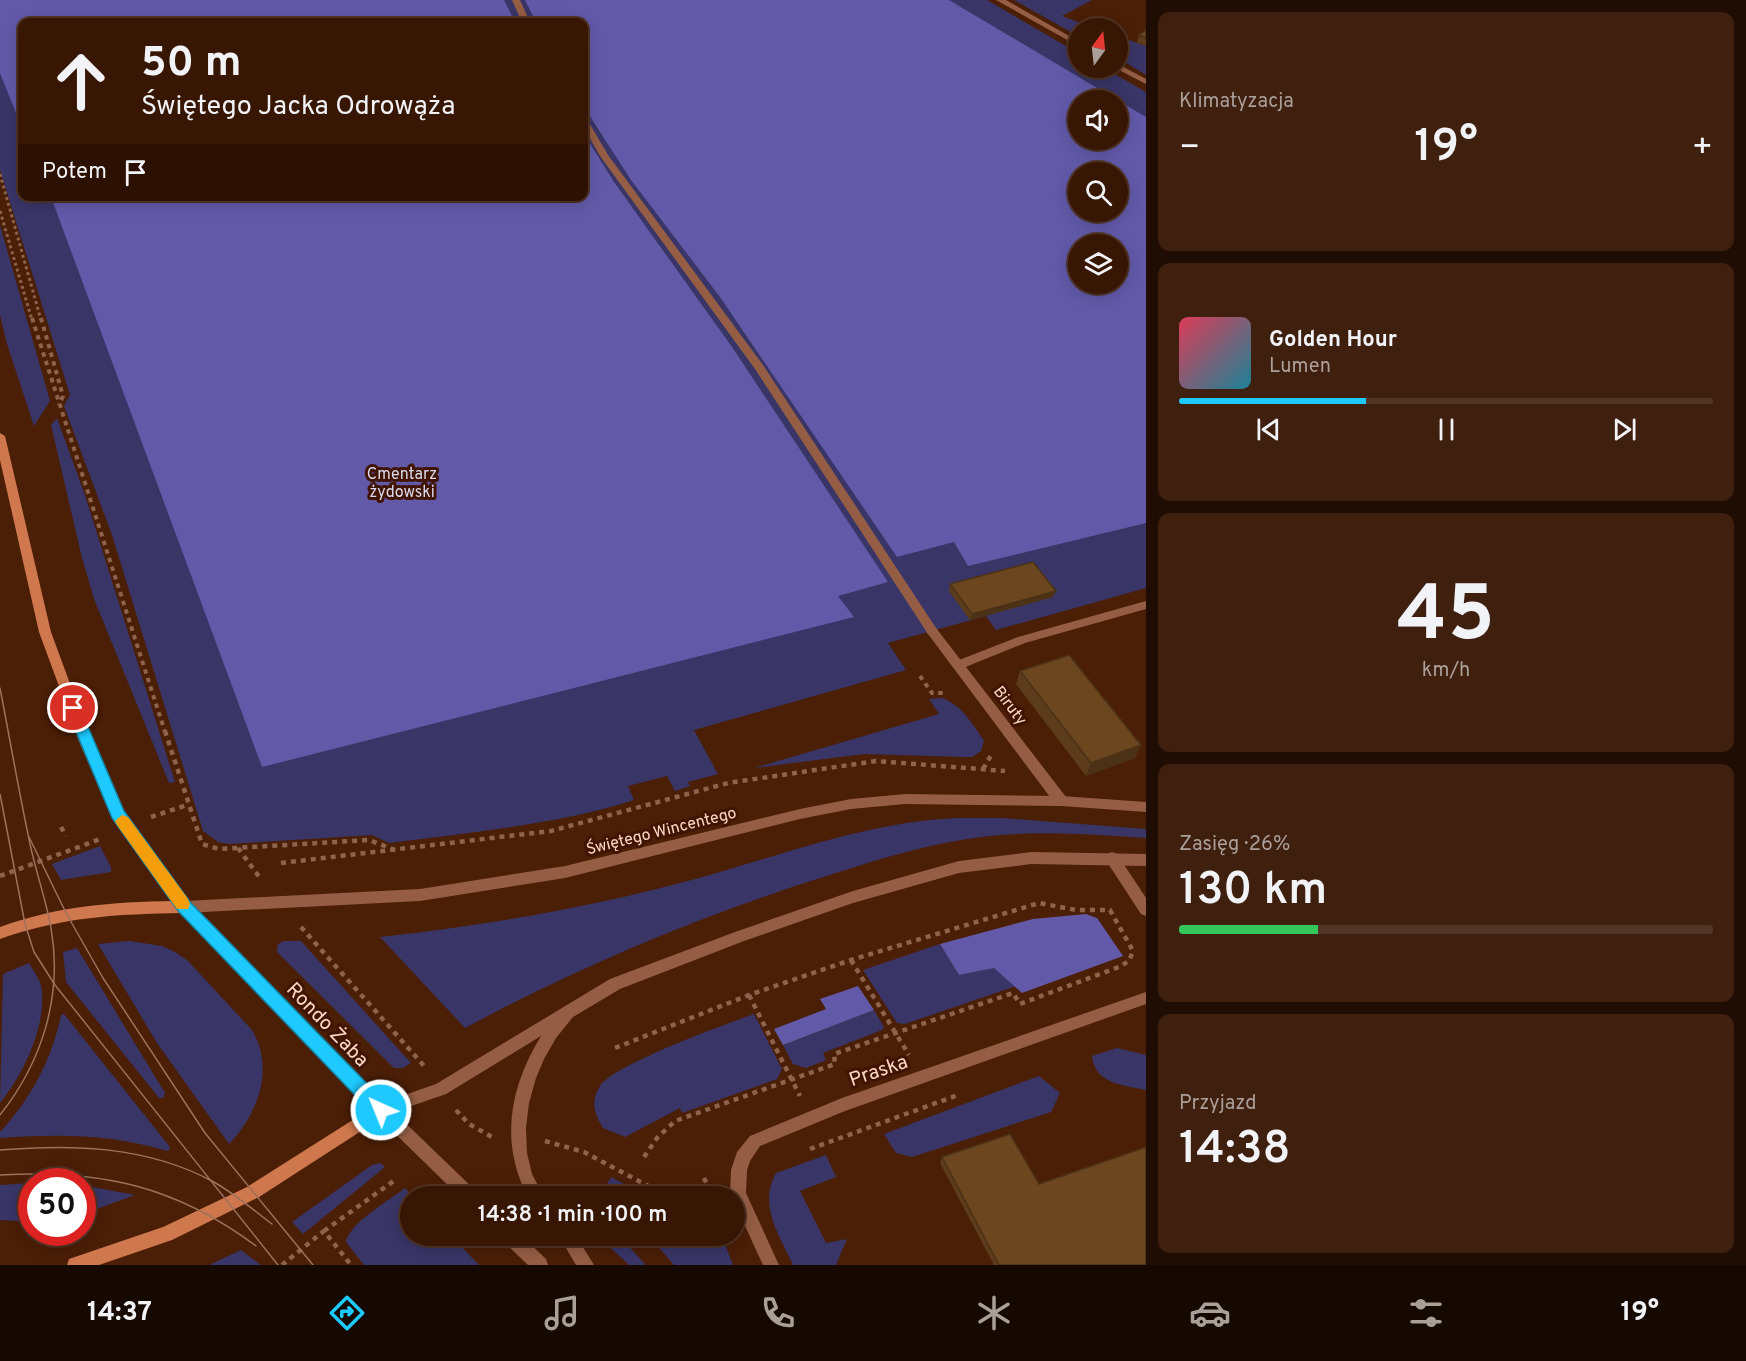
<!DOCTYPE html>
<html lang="pl">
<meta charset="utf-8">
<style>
body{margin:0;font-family:Overpass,sans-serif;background:#3f1f0e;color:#f1f3f6;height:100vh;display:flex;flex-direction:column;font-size:22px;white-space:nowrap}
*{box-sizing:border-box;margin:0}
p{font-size:20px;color:#ab9f9a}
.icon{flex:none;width:33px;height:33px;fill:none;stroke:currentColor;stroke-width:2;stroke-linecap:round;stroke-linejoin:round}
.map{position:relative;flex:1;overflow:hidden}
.sheet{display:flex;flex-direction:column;gap:12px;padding:12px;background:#1f0c02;width:600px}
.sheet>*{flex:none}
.guide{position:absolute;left:18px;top:18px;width:570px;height:183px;border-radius:12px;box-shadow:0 3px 15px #0003,0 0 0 2px #523526;background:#381604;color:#f1f3f6;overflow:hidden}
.needle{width:39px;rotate:15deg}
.fabs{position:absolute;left:1068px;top:18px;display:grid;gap:12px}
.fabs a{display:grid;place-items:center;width:60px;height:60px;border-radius:50%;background:#381604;box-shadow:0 3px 15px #0003,0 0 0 2px #523526;font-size:30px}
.speed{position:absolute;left:18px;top:1168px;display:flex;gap:12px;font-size:30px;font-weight:700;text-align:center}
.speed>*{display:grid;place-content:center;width:78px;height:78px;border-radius:50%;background:#381604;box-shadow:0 3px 15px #0003,0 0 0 2px #523526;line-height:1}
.speed .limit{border:9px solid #d22;background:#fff;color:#111}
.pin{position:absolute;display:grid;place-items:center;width:51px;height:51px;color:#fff;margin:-26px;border:3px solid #fff;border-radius:50%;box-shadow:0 2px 6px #0007}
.me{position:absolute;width:66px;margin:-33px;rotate:316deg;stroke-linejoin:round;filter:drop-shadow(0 0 4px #0008)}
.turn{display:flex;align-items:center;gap:21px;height:126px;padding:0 24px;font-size:27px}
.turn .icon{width:78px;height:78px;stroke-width:2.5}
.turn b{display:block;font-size:42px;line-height:51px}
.then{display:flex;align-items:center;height:57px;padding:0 24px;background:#0003;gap:12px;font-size:22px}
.big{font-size:45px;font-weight:600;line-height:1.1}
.sheet .widget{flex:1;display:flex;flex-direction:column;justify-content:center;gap:9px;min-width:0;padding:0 21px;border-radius:12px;background:#3f1f0e}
.sheet .dial{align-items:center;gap:0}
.dial b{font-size:78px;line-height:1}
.song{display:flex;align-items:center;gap:18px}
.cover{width:72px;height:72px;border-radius:9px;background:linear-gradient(135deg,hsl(350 70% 55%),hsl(190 70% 35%))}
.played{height:6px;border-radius:3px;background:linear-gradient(90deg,#1dc9fd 35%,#523526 35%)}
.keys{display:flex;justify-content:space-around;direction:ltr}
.heat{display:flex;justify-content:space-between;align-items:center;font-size:33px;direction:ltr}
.charge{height:9px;border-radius:4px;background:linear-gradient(90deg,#34c759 26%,#523526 0)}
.trip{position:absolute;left:400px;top:1186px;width:345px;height:60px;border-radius:30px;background:#381604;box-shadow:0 3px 15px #0003,0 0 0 2px #523526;font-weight:600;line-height:60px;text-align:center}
.tab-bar{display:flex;height:96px;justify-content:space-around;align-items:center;background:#160902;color:#ab9f9a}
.tab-bar .icon{width:42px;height:42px}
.tab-bar .on{color:#1dc9fd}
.tab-bar b{font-size:27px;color:#f1f3f6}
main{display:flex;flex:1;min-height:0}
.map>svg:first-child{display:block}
.green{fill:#393567;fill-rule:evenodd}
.forest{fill:#625aa9;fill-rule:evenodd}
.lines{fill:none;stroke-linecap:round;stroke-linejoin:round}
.path-far2{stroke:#8d634e;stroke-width:3;stroke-dasharray:3 3;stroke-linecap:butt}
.path-far1{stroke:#8d634e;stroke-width:4;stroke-dasharray:4.5 4.5;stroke-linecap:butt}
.path{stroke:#8d634e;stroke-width:4.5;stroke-dasharray:5 5;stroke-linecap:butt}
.service{fill:#955e44;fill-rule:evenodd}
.minor{fill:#955e44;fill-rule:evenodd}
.tertiary{fill:#955e44;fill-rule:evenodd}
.secondary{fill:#cf774d;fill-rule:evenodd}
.tram{stroke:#9b725d;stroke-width:1.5}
.wall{fill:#5c3c1b}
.shaded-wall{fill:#4b3116}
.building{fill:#6b461f;stroke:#4b3116;stroke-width:1.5}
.route{fill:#1dc9fd;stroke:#1383a4;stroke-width:1.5}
.slow{fill:#f59e0b}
.labels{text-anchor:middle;stroke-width:6;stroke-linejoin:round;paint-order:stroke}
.park-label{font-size:16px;fill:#dadaf0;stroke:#401400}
.street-label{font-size:16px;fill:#fcd7c7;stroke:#401400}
.near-street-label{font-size:20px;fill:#fcd7c7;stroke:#401400}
</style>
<main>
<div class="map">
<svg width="1146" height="1265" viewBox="0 0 1146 1265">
<rect width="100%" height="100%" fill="#4b1e06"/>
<g class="green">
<path d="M 0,0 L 987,0 L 1078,53 L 1078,68 L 1104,68 L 1146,92 L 1146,588 L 996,630 L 986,616 L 888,643 L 906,670 L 694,730 L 718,774 L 688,782 L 690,786 L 675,791 L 667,776 L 628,786 L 634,800 C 556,825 471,832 389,843 L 372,835 L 229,844 L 218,842 L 203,831 L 112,535 L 64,406 L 70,395 L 0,170 ZM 22,22 L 584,22 L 584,196 L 22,196 ZM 1078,100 L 1118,100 L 1118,140 L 1078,140 ZM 1078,172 L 1118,172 L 1118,212 L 1078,212 ZM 1078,244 L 1118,244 L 1118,284 L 1078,284 Z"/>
<path d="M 1014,0 L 1092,0 L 1062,16 L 1095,28 L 1078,28 L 1078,36 Z"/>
<path d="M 1118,36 L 1146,46 L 1146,75 L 1118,58 Z"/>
<path d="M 0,225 L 50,401 L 34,426 L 7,344 L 0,315 Z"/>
<path d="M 57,418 L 85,495 L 175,782 L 169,783 L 94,599 L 82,558 L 51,425 Z"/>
<path d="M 943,698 C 963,707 972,723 984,741 L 981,751 L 972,757 L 963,757 L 864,754 L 754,768 L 939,714 L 929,699 Z"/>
<path d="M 955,818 L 1002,818 L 1146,829 L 1146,838 C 1098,835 1049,831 1001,835 C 938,840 880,859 820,878 C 695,918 581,966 465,1028 L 380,937 C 488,925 594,907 699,878 C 786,854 864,823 955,818 Z"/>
<path d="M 100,846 L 111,867 L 111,872 L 61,880 L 52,864 Z"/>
<path d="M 129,941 L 162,946 L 175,952 L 187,960 L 252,1030 C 275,1068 258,1114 229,1144 L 157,1043 L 98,944 Z"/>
<path d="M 284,941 L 301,941 L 411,1063 L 403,1068 L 394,1068 L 277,952 L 278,944 Z"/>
<path d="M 940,944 L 959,975 L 994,968 L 1016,986 L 905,1024 L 897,1023 L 863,970 Z"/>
<path d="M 77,948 L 165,1093 L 163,1098 L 159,1098 L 66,982 L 63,952 Z"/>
<path d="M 29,963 C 34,972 42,982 42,992 C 45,1029 23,1075 0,1103 L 3,974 Z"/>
<path d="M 874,1010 L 884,1027 L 882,1030 L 823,1053 L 826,1060 L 806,1068 L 793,1064 L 783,1045 Z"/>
<path d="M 64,1014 L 170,1147 L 168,1151 C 107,1134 63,1134 0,1138 L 0,1132 C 31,1099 52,1059 61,1015 Z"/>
<path d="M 754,1014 L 782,1069 L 777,1079 L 682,1113 L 680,1108 L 625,1137 L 603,1128 C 594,1113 590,1102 600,1086 C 613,1065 726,1024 754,1014 Z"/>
<path d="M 1117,1048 L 1146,1055 L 1146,1090 C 1123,1085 1095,1084 1092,1056 Z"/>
<path d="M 1039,1076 L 1060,1093 L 1051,1112 L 912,1157 L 896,1153 L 884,1134 Z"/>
<path d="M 826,1155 L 836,1177 L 800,1191 L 826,1243 L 847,1239 L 836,1265 L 793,1265 C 779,1234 758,1206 776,1173 Z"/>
<path d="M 380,1163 L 385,1167 L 303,1234 L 292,1222 L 372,1165 Z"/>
<path d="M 611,1177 L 648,1197 L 612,1197 L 604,1189 Z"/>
<path d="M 31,1183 L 31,1222 L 0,1220 L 0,1185 Z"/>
<path d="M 82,1185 L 135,1195 L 83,1214 Z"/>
<path d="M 405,1188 L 413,1197 L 411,1197 L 411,1236 L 451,1236 L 479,1265 L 364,1265 L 346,1242 C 350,1222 389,1201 405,1188 Z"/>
<path d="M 598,1236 L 619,1236 L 646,1265 L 629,1265 Z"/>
<path d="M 649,1236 L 722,1236 L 733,1265 L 674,1265 Z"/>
<path d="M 241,1250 L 261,1265 L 209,1265 Z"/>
</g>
<g class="forest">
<path d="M 0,0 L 504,0 L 515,22 L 22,22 L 22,128 L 0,73 Z"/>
<path d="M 525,0 L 949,0 L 1146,117 L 1146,523 L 968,566 L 954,542 L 897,557 L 720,297 L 631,180 L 584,107 L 584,22 L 536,22 ZM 1078,100 L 1118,100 L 1118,140 L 1078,140 ZM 1078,172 L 1118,172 L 1118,212 L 1078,212 ZM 1078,244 L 1118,244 L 1118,284 L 1078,284 Z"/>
<path d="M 584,134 L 614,182 L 732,347 L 888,582 L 838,596 L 854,617 L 262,767 L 51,197 L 584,196 Z"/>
<path d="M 1086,914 L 1097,918 L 1123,956 L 1022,993 L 994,968 L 959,975 L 940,944 L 1033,919 Z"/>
<path d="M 858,986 L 874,1010 L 783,1045 L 774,1029 L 826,1009 L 820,999 Z"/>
</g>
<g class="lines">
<g class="path-far2">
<path d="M 0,174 L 41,320"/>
<path d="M 0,211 L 32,320"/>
</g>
<g class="path-far1">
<path d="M 32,318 L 165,732"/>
<path d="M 41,318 L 63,396 L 59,405"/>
<path d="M 920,676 L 932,693 L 947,693"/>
</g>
<g class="path">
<path d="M 165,731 L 202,844 L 219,849 L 369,840 L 395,850"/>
<path d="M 983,769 L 993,752"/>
<path d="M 151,817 L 187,805"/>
<path d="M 61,827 L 66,836"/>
<path d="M 238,848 L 260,878"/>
<path d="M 281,863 L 551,831 L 728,783 L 876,761 L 1005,771"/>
<path d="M 0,876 L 103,838"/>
<path d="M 301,927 L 425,1067"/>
<path d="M 851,960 L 909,1055"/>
<path d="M 749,995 L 800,1096"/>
<path d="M 615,1048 L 749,995 L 851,960 L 1039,903 L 1076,910 L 1110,910 L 1133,951 L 1129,961 L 1119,967 L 1020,1004 L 1013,993 L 834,1054 L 835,1064 L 675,1121 L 657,1138 L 642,1160"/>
<path d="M 456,1110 L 469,1124 L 492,1137"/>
<path d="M 545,1141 L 584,1152 L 669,1197"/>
<path d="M 810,1149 L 958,1095"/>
<path d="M 704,1178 L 710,1191"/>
<path d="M 324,1231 L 395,1180"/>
<path d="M 282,1265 L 324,1231 L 351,1265"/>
</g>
<g class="service">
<path d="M 512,0 L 520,0 L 530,22 L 522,22 Z"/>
<path d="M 584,118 L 588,121 L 608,155 L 763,365 L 936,628 L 938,631 L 936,634 L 928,634 L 755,369 L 600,156 L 584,128 Z"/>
<path d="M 1146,601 L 1146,609 L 1025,643 L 958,670 L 954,668 L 952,665 L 954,662 L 1018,637 Z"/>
</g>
<g class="minor">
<path d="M 996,0 L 1006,0 L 1078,41 L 1078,46 Z"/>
<path d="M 1118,64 L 1146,79 L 1146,84 L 1115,68 L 1118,68 Z"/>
<path d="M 932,627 L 936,628 L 1066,797 L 1068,801 L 1066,805 L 1061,806 L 1056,805 L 928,634 L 926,631 Z"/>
<path d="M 1112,852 L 1117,854 L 1146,898 L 1146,916 L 1141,914 L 1107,862 L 1105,858 L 1107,854 Z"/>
<path d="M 1146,992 L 1146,1004 L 845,1111 L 760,1146 L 750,1161 L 747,1170 L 746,1193 L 779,1265 L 763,1265 L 735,1204 L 735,1197 L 732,1197 L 730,1193 L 731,1170 L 737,1152 L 750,1136 L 842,1098 Z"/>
</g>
<g class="tertiary">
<path d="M 905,794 L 1061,796 L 1146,802 L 1146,812 L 1061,806 L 905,804 L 851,809 L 800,819 L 565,878 L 420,901 L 185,913 L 180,911 L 178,907 L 180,903 L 185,901 L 420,889 L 565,866 L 800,809 L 851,799 Z"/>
<path d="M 1031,852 L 1146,854 L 1146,866 L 1031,864 L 959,873 L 853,903 L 744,941 L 620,989 L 573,1017 L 556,1038 L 544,1059 L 536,1078 L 529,1103 L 526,1128 L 527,1153 L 532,1174 L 544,1197 L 528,1197 C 499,1142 510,1087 541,1036 L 446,1094 L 394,1112 L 477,1192 L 479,1197 L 460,1197 L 376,1115 L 373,1110 L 376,1105 L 436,1084 L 610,979 L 735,932 L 853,891 L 959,861 Z"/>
<path d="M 502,1236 L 522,1236 L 546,1259 L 548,1265 L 528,1265 L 504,1242 Z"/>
<path d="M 559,1236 L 576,1236 L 594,1265 L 576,1265 Z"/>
</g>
<path class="secondary" d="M 0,433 L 5,436 L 51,632 L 93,746 L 123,811 L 190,903 L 386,1105 L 389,1110 L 386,1115 L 259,1197 L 172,1240 L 99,1265 L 67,1265 L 69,1259 L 163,1227 L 247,1187 L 370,1109 L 182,913 C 116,914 63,917 0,939 L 0,927 C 58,906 111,902 173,901 L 113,818 L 81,746 L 39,632 L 0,460 Z"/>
<g class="tram">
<path d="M 0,688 C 10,740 19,792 30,844 C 36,872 46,900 51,928 C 63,996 42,1062 0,1115"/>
<path d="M 0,794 L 25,924 L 34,952 L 55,985 L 278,1265"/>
<path d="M 29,837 L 66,913 L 103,978 L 205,1133 L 313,1265"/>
<path d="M 0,1150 C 73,1144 146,1146 212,1181 C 234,1193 252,1209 272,1224"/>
<path d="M 0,1175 C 99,1169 176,1186 256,1246"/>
</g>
</g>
<g class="wall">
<path d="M 1146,30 L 1146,46 L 1137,43 L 1139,35 Z"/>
<path d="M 950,584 L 1053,597 L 970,620 L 949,591 Z"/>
<path d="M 1020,671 L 1135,758 L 1086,776 L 1016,684 Z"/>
<path d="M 942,1157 L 1039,1184 L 1146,1265 L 994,1265 L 940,1163 Z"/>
</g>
<g class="shaded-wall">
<path d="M 1056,591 L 1053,597 L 970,620 L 972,614 Z"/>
<path d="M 1141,745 L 1135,758 L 1086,776 L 1091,763 Z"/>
</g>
<g class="building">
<path d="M 1146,30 L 1146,38 L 1139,35 Z"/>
<path d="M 1033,562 L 1056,591 L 972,614 L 950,584 Z"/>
<path d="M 1069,655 L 1141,745 L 1091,763 L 1020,671 Z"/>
<path d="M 1010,1134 L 1039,1184 L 1146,1147 L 1146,1265 L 999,1265 L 942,1157 Z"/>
</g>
<path class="route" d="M 73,703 L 80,708 L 124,811 L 190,902 L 387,1104 L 390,1110 L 387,1116 L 381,1118 L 375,1116 L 179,912 L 112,818 L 66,708 Z"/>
<path class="slow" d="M 122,815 L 128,817 L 188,899 L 190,904 L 188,909 L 177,909 L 117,825 L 115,821 Z"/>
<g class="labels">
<g class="park-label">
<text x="402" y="479">Cmentarz<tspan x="402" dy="18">żydowski</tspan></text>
</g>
<g class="street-label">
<text transform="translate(1011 705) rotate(53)" y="6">Biruty</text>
<text transform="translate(661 830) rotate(-14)" y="6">Świętego Wincentego</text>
</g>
<g class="near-street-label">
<text transform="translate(328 1024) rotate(46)" y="7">Rondo Żaba</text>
<text transform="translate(878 1070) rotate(-19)" y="7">Praska</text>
</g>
</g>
</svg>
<div class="fabs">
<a><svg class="needle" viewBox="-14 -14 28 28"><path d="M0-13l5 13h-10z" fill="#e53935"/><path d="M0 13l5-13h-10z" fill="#ab9f9a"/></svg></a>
<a><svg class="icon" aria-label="sound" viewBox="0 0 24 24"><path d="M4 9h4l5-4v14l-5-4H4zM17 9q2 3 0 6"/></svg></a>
<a><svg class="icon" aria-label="search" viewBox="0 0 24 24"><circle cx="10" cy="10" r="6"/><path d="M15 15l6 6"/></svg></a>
<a><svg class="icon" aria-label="layers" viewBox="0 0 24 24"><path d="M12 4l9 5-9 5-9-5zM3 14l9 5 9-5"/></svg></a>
</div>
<div class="speed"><div class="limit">50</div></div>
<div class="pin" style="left:73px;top:708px;background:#d93025"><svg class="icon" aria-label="arrive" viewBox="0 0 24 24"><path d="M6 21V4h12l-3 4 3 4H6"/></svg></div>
<svg class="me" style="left:381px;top:1110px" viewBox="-20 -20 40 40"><circle r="17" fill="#1dc9fd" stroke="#fff" stroke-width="3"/><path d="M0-11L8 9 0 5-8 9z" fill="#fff"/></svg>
<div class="trip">14:38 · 1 min · 100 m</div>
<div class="guide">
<div class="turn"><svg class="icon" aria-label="ahead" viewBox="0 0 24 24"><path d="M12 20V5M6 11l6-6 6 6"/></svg><div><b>50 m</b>Świętego Jacka Odrowąża</div></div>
<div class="then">Potem<svg class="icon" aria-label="arrive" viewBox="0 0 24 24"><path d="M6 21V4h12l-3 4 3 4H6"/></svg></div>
</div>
</div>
<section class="sheet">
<div class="widget"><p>Klimatyzacja</p>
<div class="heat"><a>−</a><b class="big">19°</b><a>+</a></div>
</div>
<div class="widget">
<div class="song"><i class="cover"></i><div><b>Golden Hour</b><p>Lumen</p></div></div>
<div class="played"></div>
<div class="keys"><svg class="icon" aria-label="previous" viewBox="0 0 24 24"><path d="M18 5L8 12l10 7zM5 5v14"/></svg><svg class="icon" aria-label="pause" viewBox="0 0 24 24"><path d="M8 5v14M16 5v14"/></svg><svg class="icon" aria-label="next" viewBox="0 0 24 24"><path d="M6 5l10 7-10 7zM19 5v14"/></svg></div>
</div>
<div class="widget dial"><b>45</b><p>km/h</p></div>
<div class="widget"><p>Zasięg · 26%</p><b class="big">130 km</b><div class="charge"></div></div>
<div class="widget"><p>Przyjazd</p><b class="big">14:38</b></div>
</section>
</main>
<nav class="tab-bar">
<b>14:37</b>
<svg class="icon on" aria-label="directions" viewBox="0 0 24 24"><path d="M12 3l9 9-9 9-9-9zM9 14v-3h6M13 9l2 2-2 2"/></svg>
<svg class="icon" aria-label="music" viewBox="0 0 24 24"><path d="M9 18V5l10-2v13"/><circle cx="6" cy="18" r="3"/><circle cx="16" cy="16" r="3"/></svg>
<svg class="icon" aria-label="phone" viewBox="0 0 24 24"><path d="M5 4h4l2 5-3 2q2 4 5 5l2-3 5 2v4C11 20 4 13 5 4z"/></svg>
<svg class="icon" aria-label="climate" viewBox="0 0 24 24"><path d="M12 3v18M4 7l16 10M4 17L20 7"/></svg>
<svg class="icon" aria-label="car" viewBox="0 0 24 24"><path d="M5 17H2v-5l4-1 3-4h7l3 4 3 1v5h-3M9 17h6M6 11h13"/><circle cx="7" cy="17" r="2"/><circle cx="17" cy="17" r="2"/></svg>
<svg class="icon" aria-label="filters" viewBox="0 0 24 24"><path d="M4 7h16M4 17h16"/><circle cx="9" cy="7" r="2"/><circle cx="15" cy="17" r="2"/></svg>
<b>19°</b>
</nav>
